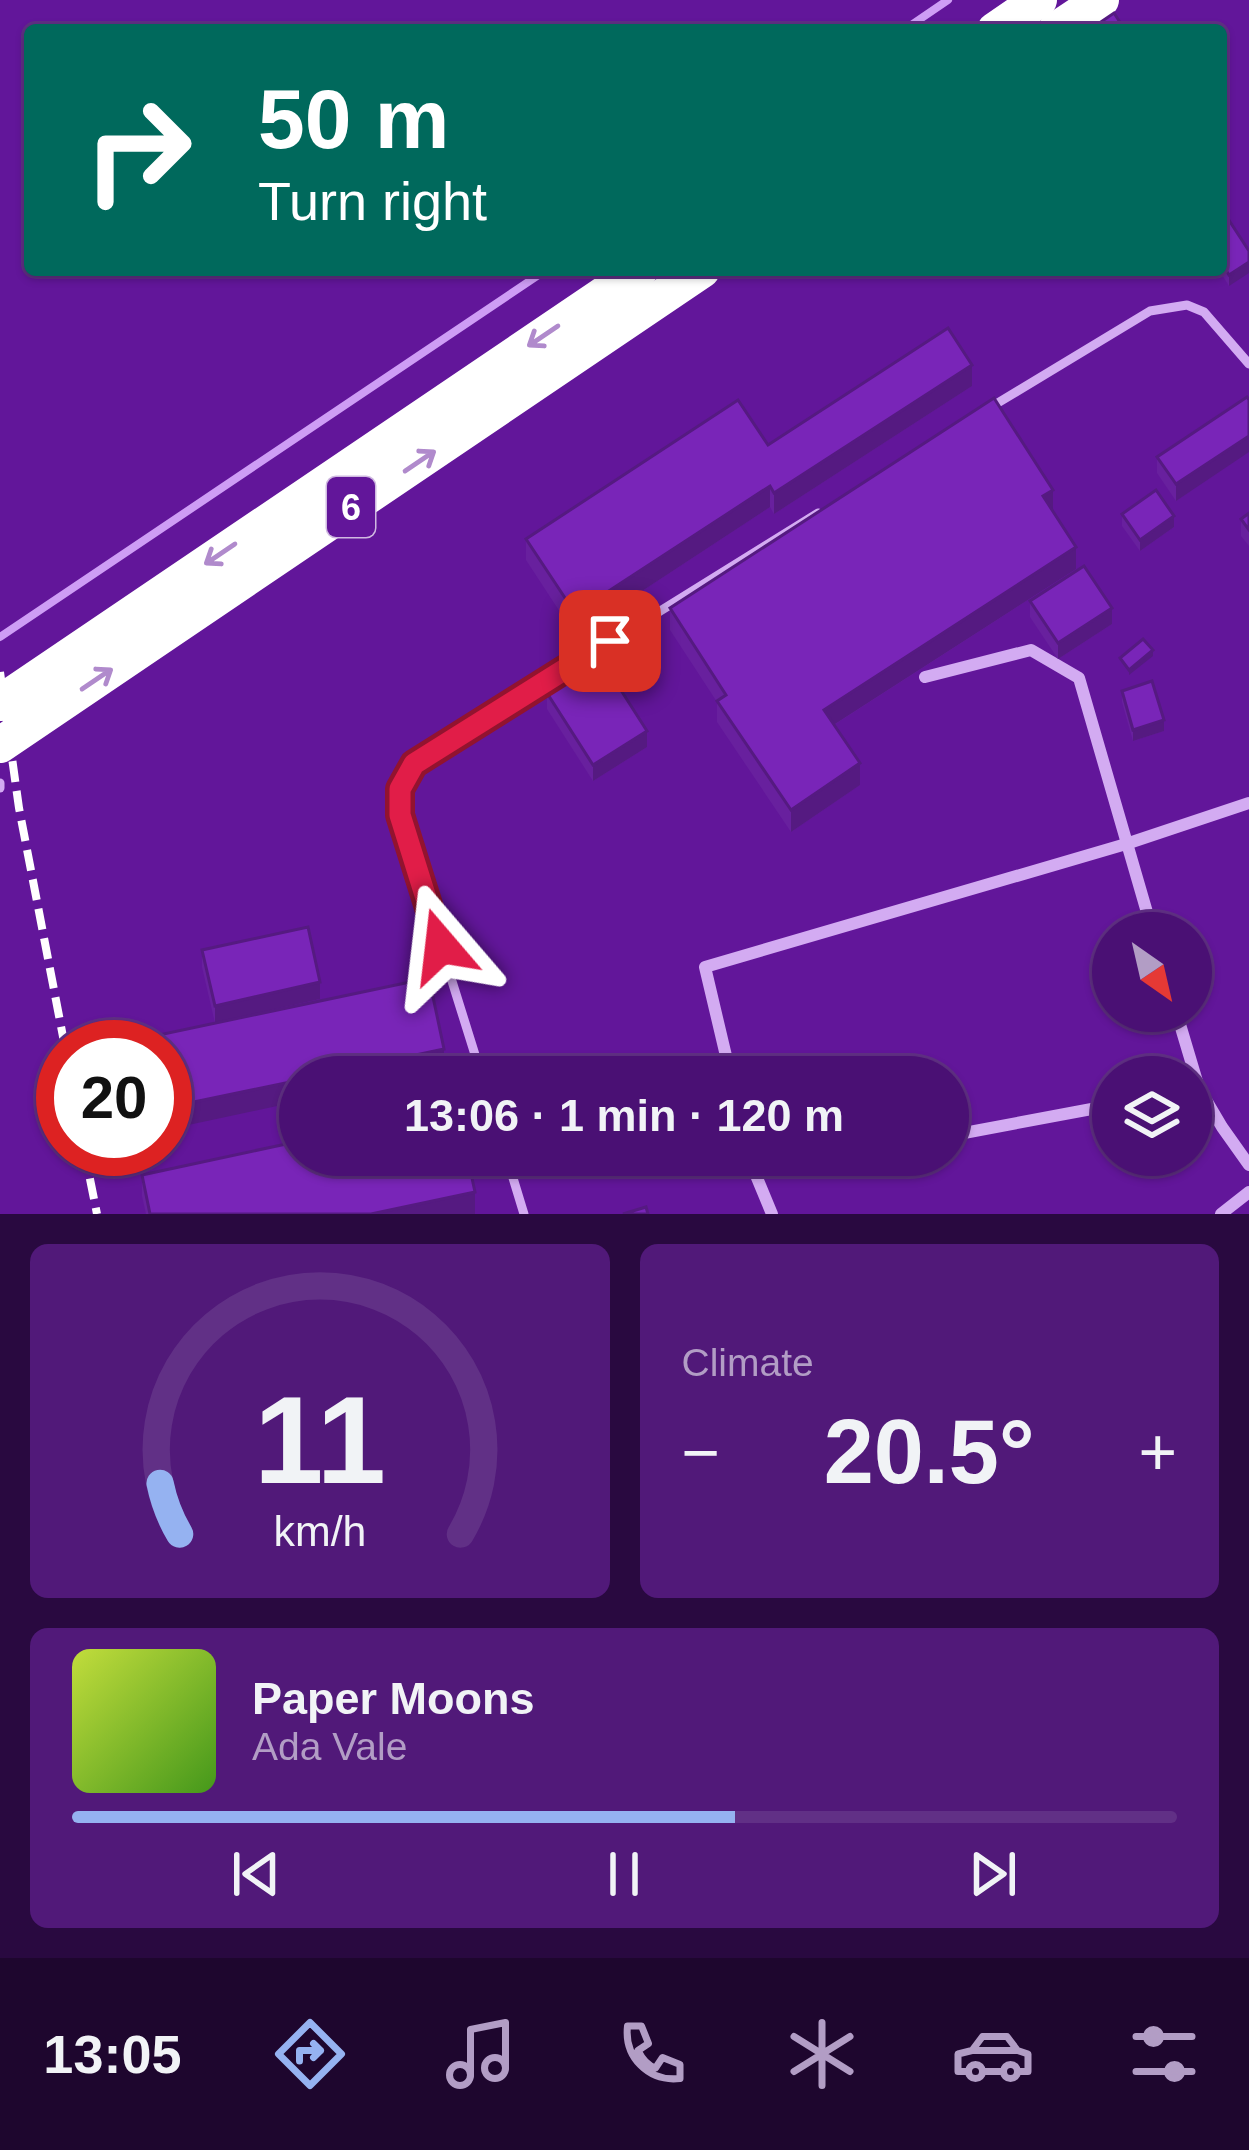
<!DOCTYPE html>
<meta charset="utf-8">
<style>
body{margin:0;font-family:Arial,sans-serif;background:#511979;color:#f1f3f6;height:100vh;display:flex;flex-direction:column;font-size:45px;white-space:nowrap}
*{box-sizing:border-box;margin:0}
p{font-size:39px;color:#b29dc5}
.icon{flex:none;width:66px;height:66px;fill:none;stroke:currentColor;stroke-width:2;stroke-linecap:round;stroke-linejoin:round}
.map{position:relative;height:1214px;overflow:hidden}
.side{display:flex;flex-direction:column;gap:30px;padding:30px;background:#290940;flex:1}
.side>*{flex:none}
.banner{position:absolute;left:24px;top:24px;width:1203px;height:252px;border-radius:12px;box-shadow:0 3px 9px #0004,0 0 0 3px #613086;background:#00695c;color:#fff;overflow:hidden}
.needle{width:78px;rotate:146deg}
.controls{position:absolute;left:1092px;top:912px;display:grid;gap:24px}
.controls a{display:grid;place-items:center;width:120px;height:120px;border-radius:50%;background:#4a1074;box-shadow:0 3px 9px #0004,0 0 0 3px #613086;font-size:60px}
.speed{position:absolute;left:36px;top:1020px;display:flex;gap:24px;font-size:60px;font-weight:700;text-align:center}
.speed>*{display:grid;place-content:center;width:156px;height:156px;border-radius:50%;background:#4a1074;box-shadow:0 3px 9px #0004,0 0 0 3px #613086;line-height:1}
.speed .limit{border:18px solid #d22;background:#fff;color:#111}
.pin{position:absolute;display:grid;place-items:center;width:102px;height:102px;color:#fff;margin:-51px;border-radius:24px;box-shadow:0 6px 18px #0006}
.me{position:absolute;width:132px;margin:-66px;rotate:343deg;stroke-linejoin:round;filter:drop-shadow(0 0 9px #0008)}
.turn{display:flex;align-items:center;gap:42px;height:252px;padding:0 36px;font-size:54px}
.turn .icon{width:156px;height:156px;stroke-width:2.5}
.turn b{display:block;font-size:84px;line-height:102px}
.big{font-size:90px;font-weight:700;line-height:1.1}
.side .widget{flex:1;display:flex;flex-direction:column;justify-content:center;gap:18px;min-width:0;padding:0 42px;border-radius:18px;background:#511979}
.side .dial{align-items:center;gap:0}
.dial svg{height:312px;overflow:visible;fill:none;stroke:#613086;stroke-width:7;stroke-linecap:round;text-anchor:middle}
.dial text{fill:#f1f3f6;stroke:none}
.song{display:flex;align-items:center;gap:36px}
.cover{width:144px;height:144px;border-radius:18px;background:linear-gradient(135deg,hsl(70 70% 55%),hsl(100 70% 35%))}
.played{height:12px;border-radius:6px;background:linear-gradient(90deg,#95b2f1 60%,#613086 60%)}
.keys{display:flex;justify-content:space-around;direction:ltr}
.heat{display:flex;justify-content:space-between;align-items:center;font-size:66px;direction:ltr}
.side .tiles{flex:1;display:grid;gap:30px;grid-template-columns:1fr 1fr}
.widget:last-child{grid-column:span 2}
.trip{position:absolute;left:279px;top:1056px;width:690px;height:120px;border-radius:60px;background:#4a1074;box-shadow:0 3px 9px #0004,0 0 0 3px #613086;font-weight:700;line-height:120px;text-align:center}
.tab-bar{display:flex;height:192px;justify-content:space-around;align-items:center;background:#1e062e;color:#b29dc5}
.tab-bar .icon{width:84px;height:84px}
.tab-bar .current{color:#95b2f1}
.tab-bar b{font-size:54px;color:#f1f3f6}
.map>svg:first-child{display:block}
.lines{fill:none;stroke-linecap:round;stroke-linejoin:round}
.stream{stroke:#ce9df5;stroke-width:8}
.lane{stroke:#d3abf2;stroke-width:9}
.street{stroke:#d3abf2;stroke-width:12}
.highway{stroke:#fff;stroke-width:36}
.rail{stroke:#fff;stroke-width:8;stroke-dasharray:21 9;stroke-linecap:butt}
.wall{fill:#68209e}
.shaded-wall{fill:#551a81}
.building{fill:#7925b8;stroke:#551a81;stroke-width:3}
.oneway{stroke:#b08acc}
.route-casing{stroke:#92132f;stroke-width:30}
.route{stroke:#e11d48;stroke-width:21}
.labels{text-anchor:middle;stroke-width:12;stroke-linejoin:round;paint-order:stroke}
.shield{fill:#62169a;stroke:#d0b9e1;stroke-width:3}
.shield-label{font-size:36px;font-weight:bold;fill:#fff}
</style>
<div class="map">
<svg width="1249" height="1214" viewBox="0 0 1249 1214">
<rect width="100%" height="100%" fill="#62169a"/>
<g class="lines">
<g class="stream">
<path d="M 904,30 L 948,0"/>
<path d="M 0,637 L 546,270"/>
</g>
<g class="lane">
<path d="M 991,407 L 1150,311 L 1187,305 L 1204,312 L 1249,364"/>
<path d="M 0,783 L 0,788"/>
<path d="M 482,1077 L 400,815 L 400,789 L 414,764 L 818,513"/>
<path d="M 506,1155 L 524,1214"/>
</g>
<g class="street">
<path d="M 925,677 L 1031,650 L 1079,678 L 1153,933"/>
<path d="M 1176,1011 L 1199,1088 L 1222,1127 L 1249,1165"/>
<path d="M 731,1077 L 705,967 L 1126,844 L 1249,803"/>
<path d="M 948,1136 L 1113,1105"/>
<path d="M 750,1155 L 755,1173 L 772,1214"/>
<path d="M 755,1173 L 848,1155"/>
<path d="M 1221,1214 L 1249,1192"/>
</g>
<g class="highway">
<path d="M 995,30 L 1039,0"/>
<path d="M 1056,30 L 1101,0"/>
<path d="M 0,703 L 640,270"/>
<path d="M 0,745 L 702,270"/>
</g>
<g class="rail">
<path d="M 0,672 L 19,808 L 65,1047"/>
<path d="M 84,1149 L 97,1214"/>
</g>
</g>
<g class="wall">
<path d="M 1221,208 L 1249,251 L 1229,286 L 1219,270 L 1221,270 Z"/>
<path d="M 972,386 L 774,514 L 770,507 L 575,635 L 526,560 L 526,539 L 768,445 Z"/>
<path d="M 1249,400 L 1176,501 L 1157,473 L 1157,457 Z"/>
<path d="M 1053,512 L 1076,569 L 834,725 L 860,785 L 791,832 L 717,722 L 717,702 L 670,630 L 670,608 Z"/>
<path d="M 1249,513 L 1249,546 L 1241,536 L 1241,519 Z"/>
<path d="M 1122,514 L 1174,527 L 1140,551 L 1122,526 Z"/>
<path d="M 1030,601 L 1112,624 L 1058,659 L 1030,617 Z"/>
<path d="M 1122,691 L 1164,731 L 1133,741 L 1122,702 Z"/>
<path d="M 547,693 L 647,747 L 593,781 L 547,709 Z"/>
<path d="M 202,950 L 320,999 L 215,1023 L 202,967 Z"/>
<path d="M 142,1175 L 475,1214 L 146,1214 L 142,1196 Z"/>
</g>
<g class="shaded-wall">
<path d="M 1249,262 L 1249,273 L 1229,286 L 1229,275 Z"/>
<path d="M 972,365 L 972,386 L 774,514 L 774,493 Z"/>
<path d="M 1249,436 L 1249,452 L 1176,501 L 1176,484 Z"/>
<path d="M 770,486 L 770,507 L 575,635 L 575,613 Z"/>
<path d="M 1053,490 L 1053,511 L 1043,496 Z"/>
<path d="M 1174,516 L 1174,527 L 1140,551 L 1140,540 Z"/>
<path d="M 1076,547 L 1076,569 L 824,731 L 824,710 Z"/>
<path d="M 1112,608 L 1112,624 L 1058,659 L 1058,643 Z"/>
<path d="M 1153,650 L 1153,656 L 1129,675 L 1129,670 Z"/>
<path d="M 1164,720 L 1164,731 L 1133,741 L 1133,730 Z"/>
<path d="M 647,731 L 647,747 L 593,781 L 593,765 Z"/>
<path d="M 860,763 L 860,785 L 791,832 L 791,810 Z"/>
<path d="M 320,982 L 320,999 L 215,1023 L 215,1006 Z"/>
<path d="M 444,1049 L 444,1071 L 414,1077 L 312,1077 Z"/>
<path d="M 300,1080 L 300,1101 L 165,1130 L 165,1108 Z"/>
<path d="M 475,1192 L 475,1214 L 371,1214 Z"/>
</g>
<g class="building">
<path d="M 1114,13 L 1125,30 L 1089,30 Z"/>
<path d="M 1221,208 L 1249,251 L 1249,262 L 1229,275 L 1221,262 Z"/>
<path d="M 948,328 L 972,365 L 774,493 L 770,486 L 575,613 L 526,539 L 738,400 L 768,445 Z"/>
<path d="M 1247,397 L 1249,400 L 1249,436 L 1176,484 L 1157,457 Z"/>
<path d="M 994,398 L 1053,490 L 1043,496 L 1076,547 L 824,710 L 860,763 L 791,810 L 717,701 L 726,695 L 670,608 Z"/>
<path d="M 1156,490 L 1174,516 L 1140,540 L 1122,514 Z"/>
<path d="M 1249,513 L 1249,530 L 1241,519 Z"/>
<path d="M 1084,566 L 1112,608 L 1058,643 L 1030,601 Z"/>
<path d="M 1143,639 L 1153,650 L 1129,670 L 1120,658 Z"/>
<path d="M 601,659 L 647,731 L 593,765 L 547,693 Z"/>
<path d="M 1152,681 L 1164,720 L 1133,730 L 1122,691 Z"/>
<path d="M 308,927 L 320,982 L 215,1006 L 202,950 Z"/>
<path d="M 429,978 L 444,1049 L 312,1077 L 300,1077 L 300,1080 L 165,1108 L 165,1047 L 117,1047 L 116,1044 Z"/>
<path d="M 300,1141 L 300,1155 L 467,1155 L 475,1192 L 371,1214 L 150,1214 L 142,1175 Z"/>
<path d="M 646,1207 L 648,1214 L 623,1214 Z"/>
</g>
<defs><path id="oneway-shaft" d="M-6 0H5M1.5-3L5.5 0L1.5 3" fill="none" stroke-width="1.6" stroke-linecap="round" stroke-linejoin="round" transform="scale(3)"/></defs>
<g class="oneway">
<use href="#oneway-shaft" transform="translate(543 336) rotate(146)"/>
<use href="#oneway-shaft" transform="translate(420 461) rotate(-34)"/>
<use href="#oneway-shaft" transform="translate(220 554) rotate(146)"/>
<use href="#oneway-shaft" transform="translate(97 679) rotate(-34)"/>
</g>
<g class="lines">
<defs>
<path id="route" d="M 441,946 L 400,815 L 400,789 L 414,764 L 610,641"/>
</defs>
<use href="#route" class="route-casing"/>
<use href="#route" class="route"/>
</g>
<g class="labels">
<rect class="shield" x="327" y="477" width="48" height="60" rx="9"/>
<g class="shield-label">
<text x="351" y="520">6</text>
</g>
</g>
</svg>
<div class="controls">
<a><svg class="needle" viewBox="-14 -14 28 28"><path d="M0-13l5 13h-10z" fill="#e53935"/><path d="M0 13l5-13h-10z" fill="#b29dc5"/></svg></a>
<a><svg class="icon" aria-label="layers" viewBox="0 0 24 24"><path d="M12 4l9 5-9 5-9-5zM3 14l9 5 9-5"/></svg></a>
</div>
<div class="speed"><div class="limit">20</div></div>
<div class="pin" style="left:610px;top:641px;background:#d93025"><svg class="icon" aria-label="arrive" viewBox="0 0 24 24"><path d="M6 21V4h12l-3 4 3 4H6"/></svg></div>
<svg class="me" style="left:441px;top:946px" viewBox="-20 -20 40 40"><path d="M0-17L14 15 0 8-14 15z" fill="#e11d48" stroke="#fff" stroke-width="4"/></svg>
<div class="trip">13:06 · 1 min · 120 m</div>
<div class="banner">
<div class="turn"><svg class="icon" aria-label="right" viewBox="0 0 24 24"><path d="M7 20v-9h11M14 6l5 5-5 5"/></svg><div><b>50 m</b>Turn right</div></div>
</div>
</div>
<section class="side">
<div class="tiles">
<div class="widget dial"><svg viewBox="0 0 100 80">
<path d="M14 69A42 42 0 1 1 86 69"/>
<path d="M14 69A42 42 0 0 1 9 56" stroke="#95b2f1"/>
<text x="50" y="56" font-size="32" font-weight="700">11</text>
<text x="50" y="72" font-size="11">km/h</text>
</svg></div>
<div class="widget"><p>Climate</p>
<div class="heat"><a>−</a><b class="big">20.5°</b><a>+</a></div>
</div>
<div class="widget">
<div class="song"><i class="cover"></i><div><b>Paper Moons</b><p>Ada Vale</p></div></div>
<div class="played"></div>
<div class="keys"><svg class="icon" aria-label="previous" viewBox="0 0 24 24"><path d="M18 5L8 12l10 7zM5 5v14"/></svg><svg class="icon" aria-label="pause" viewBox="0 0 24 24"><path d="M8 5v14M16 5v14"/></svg><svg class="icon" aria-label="next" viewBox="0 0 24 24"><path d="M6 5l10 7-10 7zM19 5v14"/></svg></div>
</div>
</div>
</section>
<nav class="tab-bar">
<b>13:05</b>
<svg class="icon current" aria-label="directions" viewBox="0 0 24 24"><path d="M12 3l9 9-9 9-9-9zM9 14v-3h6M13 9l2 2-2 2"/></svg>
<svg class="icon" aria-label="music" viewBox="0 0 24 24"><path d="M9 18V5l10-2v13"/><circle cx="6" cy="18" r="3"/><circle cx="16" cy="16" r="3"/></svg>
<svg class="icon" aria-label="phone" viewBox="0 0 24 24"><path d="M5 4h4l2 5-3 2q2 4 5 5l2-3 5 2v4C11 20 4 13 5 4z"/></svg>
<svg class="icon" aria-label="climate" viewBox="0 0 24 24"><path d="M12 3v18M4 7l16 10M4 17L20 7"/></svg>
<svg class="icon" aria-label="car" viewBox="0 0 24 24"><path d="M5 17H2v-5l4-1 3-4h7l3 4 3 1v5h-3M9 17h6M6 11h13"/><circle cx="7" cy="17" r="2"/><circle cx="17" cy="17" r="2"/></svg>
<svg class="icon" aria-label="filters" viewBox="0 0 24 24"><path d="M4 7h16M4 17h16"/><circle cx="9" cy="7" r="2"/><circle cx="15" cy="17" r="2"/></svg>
</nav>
